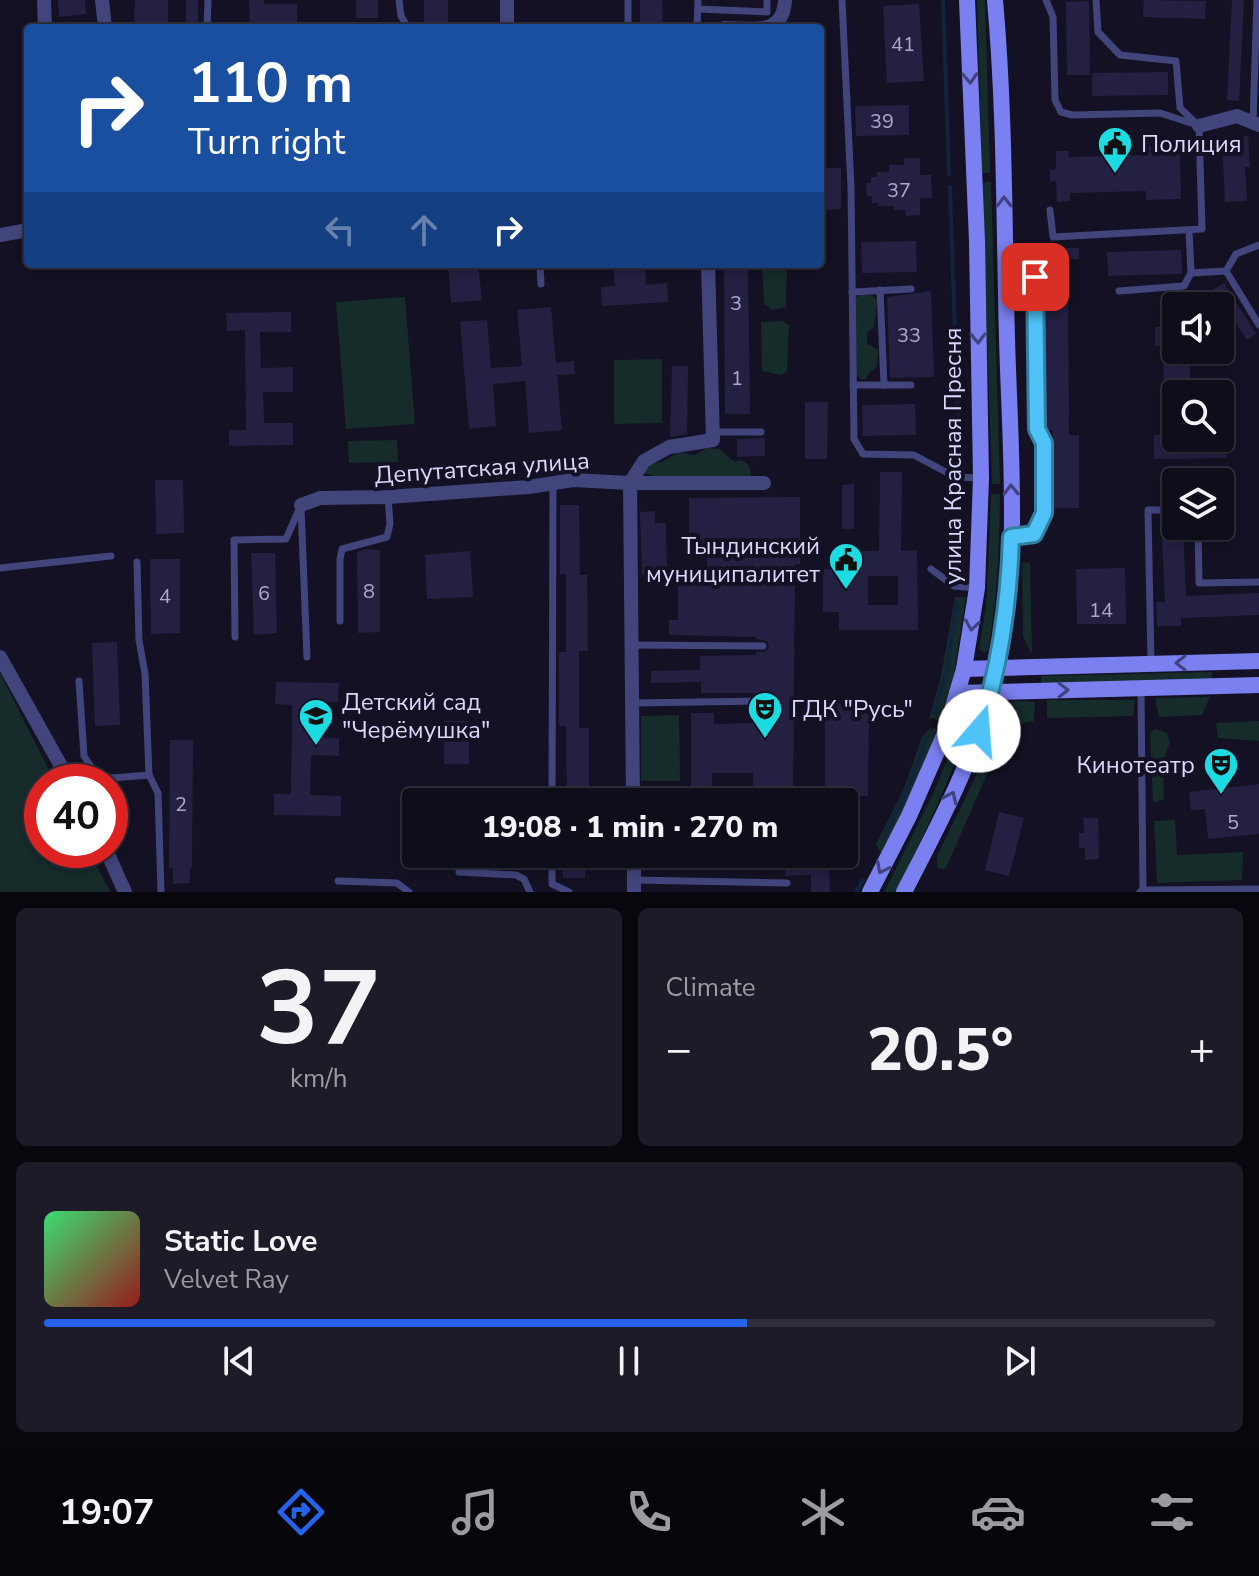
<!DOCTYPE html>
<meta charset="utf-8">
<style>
body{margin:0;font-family:"Nunito Sans",sans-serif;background:#1c1b27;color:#f1f3f6;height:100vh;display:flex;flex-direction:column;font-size:30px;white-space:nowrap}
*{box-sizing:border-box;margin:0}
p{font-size:26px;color:#9b9ca2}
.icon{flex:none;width:44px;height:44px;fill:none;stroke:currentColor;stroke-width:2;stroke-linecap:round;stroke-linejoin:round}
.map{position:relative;height:892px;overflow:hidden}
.panel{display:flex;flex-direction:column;gap:16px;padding:16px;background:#08070e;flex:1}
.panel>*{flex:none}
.guide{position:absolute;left:24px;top:24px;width:800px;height:244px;border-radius:8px;box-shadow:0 4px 12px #0003,0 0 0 2px #2e2d39;background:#1a4fa0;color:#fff;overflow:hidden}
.controls{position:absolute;left:1162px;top:292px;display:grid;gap:16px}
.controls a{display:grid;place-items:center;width:72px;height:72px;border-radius:8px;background:#0e0d1a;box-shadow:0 4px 12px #0003,0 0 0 2px #2e2d39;font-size:40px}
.speed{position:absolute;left:24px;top:764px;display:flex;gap:16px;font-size:40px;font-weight:700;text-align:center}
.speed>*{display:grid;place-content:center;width:104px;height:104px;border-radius:50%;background:#0e0d1a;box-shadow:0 4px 12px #0003,0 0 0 2px #2e2d39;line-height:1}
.speed .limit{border:12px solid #d22;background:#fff;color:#111}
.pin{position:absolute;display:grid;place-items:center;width:68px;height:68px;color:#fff;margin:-34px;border-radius:16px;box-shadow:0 4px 12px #0006}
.me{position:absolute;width:88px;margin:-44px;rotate:18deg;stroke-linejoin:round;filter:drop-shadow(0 0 6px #0008)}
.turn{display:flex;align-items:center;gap:28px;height:168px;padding:0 32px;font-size:36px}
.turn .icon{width:104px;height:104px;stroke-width:2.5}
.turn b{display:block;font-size:56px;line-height:68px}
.lanes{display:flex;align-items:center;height:76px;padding:0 32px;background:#0003;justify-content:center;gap:40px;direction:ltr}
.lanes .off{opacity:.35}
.big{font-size:60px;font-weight:800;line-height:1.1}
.panel .tile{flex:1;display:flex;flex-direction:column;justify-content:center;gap:12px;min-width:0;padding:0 28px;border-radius:12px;background:#1c1b27}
.panel .dial{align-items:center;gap:0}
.dial b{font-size:104px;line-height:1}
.song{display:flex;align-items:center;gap:24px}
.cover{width:96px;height:96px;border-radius:12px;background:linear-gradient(135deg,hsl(140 70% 55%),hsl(0 70% 35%))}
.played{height:8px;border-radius:4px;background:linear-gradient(90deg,#2563eb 60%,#2e2d39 60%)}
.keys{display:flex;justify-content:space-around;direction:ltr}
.heat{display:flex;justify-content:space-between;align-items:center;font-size:44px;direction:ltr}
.panel .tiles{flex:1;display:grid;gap:16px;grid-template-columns:1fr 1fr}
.tile:last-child{grid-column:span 2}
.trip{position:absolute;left:402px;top:788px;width:456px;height:80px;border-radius:8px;background:#0e0d1a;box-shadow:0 4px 12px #0003,0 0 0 2px #2e2d39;font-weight:800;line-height:80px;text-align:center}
.tab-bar{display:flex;height:128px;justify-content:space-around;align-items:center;background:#06050a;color:#9b9ca2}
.tab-bar .icon{width:56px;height:56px}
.tab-bar .active{color:#2563eb}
.tab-bar b{font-size:36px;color:#f1f3f6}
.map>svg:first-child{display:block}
.green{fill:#152c2a}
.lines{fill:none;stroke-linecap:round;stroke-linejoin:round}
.stream{stroke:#10243d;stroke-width:4}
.building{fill:#242042;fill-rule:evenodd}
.lane{stroke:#42447c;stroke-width:7}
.street{stroke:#42447c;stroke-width:14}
.secondary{stroke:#7a80ef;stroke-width:16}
.oneway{stroke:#41437f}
.route-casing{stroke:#337fa1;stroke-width:20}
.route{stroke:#4fc3f7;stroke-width:14}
.labels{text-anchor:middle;stroke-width:8;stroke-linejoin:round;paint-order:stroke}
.number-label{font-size:20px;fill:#acaacc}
.poi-label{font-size:24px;fill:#d9d8fa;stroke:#131123;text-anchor:start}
.street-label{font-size:24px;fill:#d9d8fa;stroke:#131123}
</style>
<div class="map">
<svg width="1259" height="892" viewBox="0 0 1259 892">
<rect width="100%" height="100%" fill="#131123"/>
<g class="green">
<path d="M 977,0 L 985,0 L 990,173 L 982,173 Z"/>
<path d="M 991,182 L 1000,484 L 992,484 L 982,183 Z"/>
<path d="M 762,264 L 787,264 L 786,307 L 773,310 L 764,304 Z"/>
<path d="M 861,294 L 871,295 L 877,300 L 874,328 L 867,332 L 867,344 L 878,349 L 877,367 L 870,372 L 866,379 L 860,379 L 855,373 L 854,299 Z"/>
<path d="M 405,297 L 415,424 L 346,429 L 336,302 Z"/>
<path d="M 782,321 L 789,325 L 787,372 L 781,375 L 762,371 L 761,322 Z"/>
<path d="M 662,359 L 662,423 L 614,424 L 614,360 Z"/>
<path d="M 397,440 L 398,462 L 349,463 L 348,441 Z"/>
<path d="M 707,448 L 719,449 L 735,462 L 742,460 L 749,465 L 751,474 L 749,480 L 662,480 L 645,473 L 646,465 L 662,462 L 679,452 L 694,455 Z"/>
<path d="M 991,494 L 1000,494 C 999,546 998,599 988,650 L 984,653 L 979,649 L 986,606 Z"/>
<path d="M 1030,562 L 1032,655 L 1023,636 L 1022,563 Z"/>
<path d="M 955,597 L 966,597 L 953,679 L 940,722 L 934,718 L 929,719 L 941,676 Z"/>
<path d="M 1212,672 L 1212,680 L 1041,685 L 1041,676 Z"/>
<path d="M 0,673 L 55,782 L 42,782 L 42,850 L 89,850 L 110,892 L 0,892 Z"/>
<path d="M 1210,697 L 1202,715 L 1159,717 L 1155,698 Z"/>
<path d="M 1047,700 L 1135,700 L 1133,716 L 1047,718 Z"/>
<path d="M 1016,701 L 1035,702 L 1034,721 L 1008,726 L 947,866 L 944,870 L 937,867 L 937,856 L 975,778 L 997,714 L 1005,705 Z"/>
<path d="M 967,711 L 973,715 C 951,777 925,834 896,892 L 884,892 L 933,794 Z"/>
<path d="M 679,715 L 680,781 L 641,781 L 641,716 Z"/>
<path d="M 1259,721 L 1259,741 L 1218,738 L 1216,723 Z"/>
<path d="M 934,728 L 938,730 L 919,783 L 885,852 L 880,852 L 876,844 L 903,791 L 922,737 L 928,730 Z"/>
<path d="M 1155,729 L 1167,733 L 1170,742 L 1163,762 L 1164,799 L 1153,803 L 1150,732 Z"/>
<path d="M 1175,820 L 1177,855 L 1243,852 L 1242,880 L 1157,883 L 1154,821 Z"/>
</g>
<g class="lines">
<g class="stream">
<path d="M 943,0 L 949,174"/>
<path d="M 950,187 L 959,453"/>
<path d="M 934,713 L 947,670 L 957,603"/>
<path d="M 883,839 L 907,791 L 927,737"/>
<path d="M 856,892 L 863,880"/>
</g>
</g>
<g class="building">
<path d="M 58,0 L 85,0 L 86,14 L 59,17 Z"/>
<path d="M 135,0 L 168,0 L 168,28 L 134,28 Z"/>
<rect x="186" y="0" width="12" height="28"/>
<path d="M 249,0 L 264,0 L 264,4 L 297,4 L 297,24 L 263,25 L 263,28 L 250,28 Z"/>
<rect x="356" y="0" width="22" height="18"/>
<rect x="424" y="0" width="24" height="28"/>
<path d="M 640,0 L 662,0 L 663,28 L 640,28 Z"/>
<path d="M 1144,0 L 1206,1 L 1205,19 L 1143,17 Z"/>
<path d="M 1232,0 L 1244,0 L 1239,101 L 1227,100 Z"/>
<path d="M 1089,1 L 1090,75 L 1067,75 L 1066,2 Z"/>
<path d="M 919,4 L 924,81 L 887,83 L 883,6 Z"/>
<path d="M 1168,72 L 1168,95 L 1092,96 L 1092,73 Z"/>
<path d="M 909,105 L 909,135 L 856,136 L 855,106 Z"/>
<path d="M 1248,136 L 1250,167 L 1245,167 L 1247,201 L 1225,202 L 1222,138 Z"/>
<path d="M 1180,145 L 1181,199 L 1146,200 L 1146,191 L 1070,193 L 1070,201 L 1057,202 L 1056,181 L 1050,182 L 1050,170 L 1056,169 L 1056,151 L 1068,151 L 1069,157 L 1144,155 L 1144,146 Z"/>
<path d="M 904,158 L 920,158 L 920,175 L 931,175 L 932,198 L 920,198 L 920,215 L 906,216 L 906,210 L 894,210 L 894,206 L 878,206 L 878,203 L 872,203 L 872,196 L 867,197 L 866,183 L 871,183 L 871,177 L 877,177 L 877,172 L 889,172 L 889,165 L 904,165 Z"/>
<path d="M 820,168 L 841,168 L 841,209 L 820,210 Z"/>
<path d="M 916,241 L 917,272 L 862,273 L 861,242 Z"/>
<path d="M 1079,248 L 1079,259 L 1039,259 L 1039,249 Z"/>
<path d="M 1181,250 L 1182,274 L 1108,276 L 1107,252 Z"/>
<path d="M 448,264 L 478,264 L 482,300 L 451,303 Z"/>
<path d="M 613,264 L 645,264 L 646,285 L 667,283 L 668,302 L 602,306 L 601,287 L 615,286 Z"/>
<path d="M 724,266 L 748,266 L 750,414 L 725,414 Z"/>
<path d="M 1224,283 L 1256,334 L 1247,340 L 1214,289 Z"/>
<path d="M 1044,284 L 1068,284 L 1069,435 L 1079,435 L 1079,508 L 1053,508 L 1053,430 L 1046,430 Z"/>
<path d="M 931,291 L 934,377 L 890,378 L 887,297 Z"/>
<path d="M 551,307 L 556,363 L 574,361 L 575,374 L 557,375 L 562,430 L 529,433 L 525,381 L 493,384 L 496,426 L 469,429 L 460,322 L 487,320 L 491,368 L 522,366 L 517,310 Z"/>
<path d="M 291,312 L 291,332 L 260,332 L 261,368 L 293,367 L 293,392 L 263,392 L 264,423 L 293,423 L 293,445 L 229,446 L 229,430 L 246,430 L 245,330 L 227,331 L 226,313 Z"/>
<path d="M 1155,327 L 1176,327 L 1176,350 L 1190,350 L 1190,379 L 1222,379 L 1222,394 L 1176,394 L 1176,438 L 1227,438 L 1227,458 L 1154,459 L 1154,435 L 1165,434 L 1163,346 L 1155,346 Z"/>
<path d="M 672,366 L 688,366 L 687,434 L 670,437 Z"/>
<path d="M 805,402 L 828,402 L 827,459 L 805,459 Z"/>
<path d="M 915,404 L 916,435 L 863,436 L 862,405 Z"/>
<path d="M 765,438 L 765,456 L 737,457 L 737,439 Z"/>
<path d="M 880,472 L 902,472 L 901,551 L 917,550 L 918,630 L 839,630 L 839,612 L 823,612 L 823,569 L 840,569 L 840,551 L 879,551 ZM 868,576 L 898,576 L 898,605 L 868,605 Z"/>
<path d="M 155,480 L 183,480 L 184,533 L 156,534 Z"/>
<path d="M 854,484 L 854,529 L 842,529 L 842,485 Z"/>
<path d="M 800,497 L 800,564 L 795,564 L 793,802 L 753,802 L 753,773 L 712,773 L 712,784 L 709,790 L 712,802 L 691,802 L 691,713 L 714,713 L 714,724 L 752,723 L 752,708 L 767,707 L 770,702 L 766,695 L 752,693 L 701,693 L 701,682 L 651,683 L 651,671 L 700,670 L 700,656 L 756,655 L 756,652 L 765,652 L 769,647 L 767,641 L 756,639 L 756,637 L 669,635 L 669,620 L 678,620 L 678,581 L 707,581 L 707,554 L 689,554 L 689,498 Z"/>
<path d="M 560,505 L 579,505 L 580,575 L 587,575 L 588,651 L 579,651 L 579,728 L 589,728 L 589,802 L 567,802 L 566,726 L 559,726 L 559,652 L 566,652 L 566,574 L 560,574 Z"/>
<path d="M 655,511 L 655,523 L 666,523 L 667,574 L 642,575 L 640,512 Z"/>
<path d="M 1176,520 L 1176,526 L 1183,526 L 1186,596 L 1259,593 L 1259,615 L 1181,618 L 1181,626 L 1157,626 L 1156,602 L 1165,602 L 1161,521 Z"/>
<path d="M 366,549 L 380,550 L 380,632 L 358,633 L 357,552 Z"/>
<path d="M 470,551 L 473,597 L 427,599 L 425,555 Z"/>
<path d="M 251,553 L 275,553 L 277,633 L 254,635 Z"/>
<path d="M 150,559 L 180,559 L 180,633 L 151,634 Z"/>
<path d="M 1125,568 L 1126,624 L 1077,624 L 1076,569 Z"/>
<path d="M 117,642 L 120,725 L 95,726 L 92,643 Z"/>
<path d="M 276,682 L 339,683 L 338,702 L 309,702 L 308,738 L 339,738 L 339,756 L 311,755 L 310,795 L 341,796 L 341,816 L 274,815 L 274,794 L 291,794 L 292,705 L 275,704 Z"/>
<path d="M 825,704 L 869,704 L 868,796 L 825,796 Z"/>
<rect x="444" y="721" width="25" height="43"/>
<path d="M 170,740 L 193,740 L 192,868 L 190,868 L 190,883 L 173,884 L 173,868 L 169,868 Z"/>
<path d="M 1259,784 L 1259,834 L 1208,839 L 1205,809 L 1191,810 L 1189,792 Z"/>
<path d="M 999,812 L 1024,818 L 1009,876 L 985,870 Z"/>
<path d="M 1083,818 L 1098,818 L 1099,859 L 1085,860 L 1085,848 L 1079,848 L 1079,833 L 1084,833 Z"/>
<path d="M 562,854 L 585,854 L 585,878 L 563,878 Z"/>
<path d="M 701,854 L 796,855 L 796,864 L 829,863 L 830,892 L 811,892 L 811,875 L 785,876 L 785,865 L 701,866 Z"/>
</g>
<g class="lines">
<g class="lane">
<path d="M 399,0 L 401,16 L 408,28"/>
<path d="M 628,0 L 628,28"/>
<path d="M 842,0 L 851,187 L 854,439 L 863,454 L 914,455 L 955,477 L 981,478"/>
<path d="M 1046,0 L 1053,17 L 1055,100 L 1061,112 L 1072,115 L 1160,113 L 1194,124"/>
<path d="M 698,9 L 767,12 L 767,0"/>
<path d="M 207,28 L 208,0"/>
<path d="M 697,28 L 698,0"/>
<path d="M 1253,122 L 1257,0"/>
<path d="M 1050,210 L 1053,237 L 1202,229 L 1199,126 L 1180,108 L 1176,61 L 1120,55 L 1098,32 L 1096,0"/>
<path d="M 1189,230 L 1191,273 L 1226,271 L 1236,254 L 1259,245"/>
<path d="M 540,264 L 541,284"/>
<path d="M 1226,271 L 1259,325"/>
<path d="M 880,290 L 884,385"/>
<path d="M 1119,291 L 1184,286 L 1191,273"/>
<path d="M 852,292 L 911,289"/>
<path d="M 853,385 L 911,385"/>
<path d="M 713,432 L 761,432"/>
<path d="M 301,507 L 307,657"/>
<path d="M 1198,526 L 1199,583 L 1259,582"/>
<path d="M 1013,537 L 1034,534 L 1044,513 L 1044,443 L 1037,429 L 1035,277"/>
<path d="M 137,562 L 139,640 L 145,674 L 149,775 L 158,793 L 161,892"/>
<path d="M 0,568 L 111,556"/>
<path d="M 931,569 L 954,586 L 975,588"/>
<path d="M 340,621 L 340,559 L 342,549 L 387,537 L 390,524 L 388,497"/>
<path d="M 235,637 L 234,540 L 286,539 L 301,505"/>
<path d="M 631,645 L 763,646"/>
<path d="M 1151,663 L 1148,510 L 1176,510"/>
<path d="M 79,681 L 84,756 L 96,774 L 112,778 L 149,775"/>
<path d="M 632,703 L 764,701"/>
<path d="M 715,790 L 735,791"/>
<path d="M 633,792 L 686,791"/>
<path d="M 552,802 L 553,484"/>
<path d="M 552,854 L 552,884 L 569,892"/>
<path d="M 459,872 L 516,875 L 524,879 L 530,892"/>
<path d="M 634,880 L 787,883"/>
<path d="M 338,881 L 397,883 L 409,892"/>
<path d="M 1143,890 L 1259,889"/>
<path d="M 1140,892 L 1143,890 L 1141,688"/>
</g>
<g class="street">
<path d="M 44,0 L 45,28"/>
<path d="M 102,0 L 105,28"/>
<path d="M 507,0 L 507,28"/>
<path d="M 724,28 C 752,28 783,37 785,0"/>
<path d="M 1199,126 L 1237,116 L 1259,125"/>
<path d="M 0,235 L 28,230"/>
<path d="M 301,505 L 320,498 L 388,497 L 529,487 L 573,480 L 630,483 L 764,483"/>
<path d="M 0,657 L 70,782"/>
<path d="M 633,802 L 630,483 L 644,461 L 669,447 L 713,440 L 708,264"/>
<path d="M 106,850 L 125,892"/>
<path d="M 634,854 L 634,892"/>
</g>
<g class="secondary">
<path d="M 964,669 L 1259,661"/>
<path d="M 957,693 L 1259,685"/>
<path d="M 870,892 L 909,816 L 946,731 L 964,669 L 977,588 L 981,478 L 977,241 L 967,0"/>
<path d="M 904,892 C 937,828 972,763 991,693 C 1023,578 1010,455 1007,338 C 1004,226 1005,112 995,0"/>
</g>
</g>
<defs><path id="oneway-chevron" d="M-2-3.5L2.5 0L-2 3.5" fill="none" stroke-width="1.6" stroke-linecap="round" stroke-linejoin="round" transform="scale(2)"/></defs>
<g class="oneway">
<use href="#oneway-chevron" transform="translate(970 78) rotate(88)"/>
<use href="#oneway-chevron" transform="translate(1004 202) rotate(-91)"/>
<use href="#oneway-chevron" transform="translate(978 338) rotate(89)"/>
<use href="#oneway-chevron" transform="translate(1011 490) rotate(-91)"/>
<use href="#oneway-chevron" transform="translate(972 625) rotate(99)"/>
<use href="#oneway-chevron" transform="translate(1181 663) rotate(179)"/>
<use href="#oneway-chevron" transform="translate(1063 690) rotate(-1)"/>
<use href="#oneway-chevron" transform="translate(951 797) rotate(-66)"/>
<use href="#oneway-chevron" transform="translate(882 868) rotate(117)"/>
</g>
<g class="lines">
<defs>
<path id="route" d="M 979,731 C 1000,667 1009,604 1011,537 L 1034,534 L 1044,513 L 1044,443 L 1037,429 L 1035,277"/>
</defs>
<use href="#route" class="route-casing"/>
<use href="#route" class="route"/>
</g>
<defs>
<symbol id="civic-pin" viewBox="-11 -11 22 30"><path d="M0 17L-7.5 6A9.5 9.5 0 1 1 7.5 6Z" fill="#1cdce2" stroke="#131123"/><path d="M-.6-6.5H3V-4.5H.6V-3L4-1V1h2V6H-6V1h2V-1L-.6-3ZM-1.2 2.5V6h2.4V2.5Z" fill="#111"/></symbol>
<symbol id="theatre-pin" viewBox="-11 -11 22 30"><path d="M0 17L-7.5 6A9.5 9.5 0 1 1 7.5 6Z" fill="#1cdce2" stroke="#131123"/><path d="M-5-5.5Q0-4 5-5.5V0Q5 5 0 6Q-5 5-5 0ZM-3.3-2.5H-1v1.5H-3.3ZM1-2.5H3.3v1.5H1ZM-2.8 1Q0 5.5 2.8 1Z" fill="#111"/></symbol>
<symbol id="school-pin" viewBox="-11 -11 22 30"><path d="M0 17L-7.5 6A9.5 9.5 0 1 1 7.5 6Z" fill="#1cdce2" stroke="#131123"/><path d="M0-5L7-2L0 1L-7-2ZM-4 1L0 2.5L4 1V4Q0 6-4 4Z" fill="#111"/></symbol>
</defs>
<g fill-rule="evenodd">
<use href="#civic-pin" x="1095" y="124" width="40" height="54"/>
<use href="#civic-pin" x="826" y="540" width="40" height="54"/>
<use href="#theatre-pin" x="745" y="689" width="40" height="54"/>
<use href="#school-pin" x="296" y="696" width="40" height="54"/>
<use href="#theatre-pin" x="1201" y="745" width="40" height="54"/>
</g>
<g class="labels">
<g class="number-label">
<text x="903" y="51">41</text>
<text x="882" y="128">39</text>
<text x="899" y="197">37</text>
<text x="736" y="310">3</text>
<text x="909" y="342">33</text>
<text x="737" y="385">1</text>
<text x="369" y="598">8</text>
<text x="264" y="600">6</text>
<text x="165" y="603">4</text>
<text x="1101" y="617">14</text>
<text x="181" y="811">2</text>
<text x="1233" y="829">5</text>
</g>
<g class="poi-label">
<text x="1141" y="152">Полиция</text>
<text x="820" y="554" text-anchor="end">Тындинский<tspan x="820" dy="28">муниципалитет</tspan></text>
<text x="342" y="710">Детский сад<tspan x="342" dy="28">"Черёмушка"</tspan></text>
<text x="791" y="717">ГДК "Русь"</text>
<text x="1195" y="773" text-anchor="end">Кинотеатр</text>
</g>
<g class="street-label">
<text transform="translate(953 456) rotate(-90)" y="8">улица Красная Пресня</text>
<text transform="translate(482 468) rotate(-4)" y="8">Депутатская улица</text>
</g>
</g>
</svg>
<div class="controls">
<a><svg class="icon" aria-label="sound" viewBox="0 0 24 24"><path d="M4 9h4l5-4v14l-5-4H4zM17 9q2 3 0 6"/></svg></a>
<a><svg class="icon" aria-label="search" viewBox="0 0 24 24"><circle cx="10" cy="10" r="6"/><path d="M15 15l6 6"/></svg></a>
<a><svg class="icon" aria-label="layers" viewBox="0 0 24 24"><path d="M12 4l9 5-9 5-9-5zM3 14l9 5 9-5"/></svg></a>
</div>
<div class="speed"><div class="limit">40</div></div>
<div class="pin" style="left:1035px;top:277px;background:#d93025"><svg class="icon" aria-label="arrive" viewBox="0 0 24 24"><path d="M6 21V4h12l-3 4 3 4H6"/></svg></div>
<svg class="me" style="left:979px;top:731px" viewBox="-20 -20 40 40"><circle r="19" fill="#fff"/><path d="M0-13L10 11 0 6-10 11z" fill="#4fc3f7"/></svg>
<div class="trip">19:08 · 1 min · 270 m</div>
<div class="guide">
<div class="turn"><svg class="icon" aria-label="right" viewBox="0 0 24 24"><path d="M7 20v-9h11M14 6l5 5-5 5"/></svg><div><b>110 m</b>Turn right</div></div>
<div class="lanes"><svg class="icon off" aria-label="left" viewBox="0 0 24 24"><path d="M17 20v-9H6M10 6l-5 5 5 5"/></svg><svg class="icon off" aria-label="ahead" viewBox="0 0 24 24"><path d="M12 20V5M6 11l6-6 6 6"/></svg><svg class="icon" aria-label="right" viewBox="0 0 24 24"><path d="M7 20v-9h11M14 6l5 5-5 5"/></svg></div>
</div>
</div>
<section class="panel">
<div class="tiles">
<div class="tile dial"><b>37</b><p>km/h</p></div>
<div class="tile"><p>Climate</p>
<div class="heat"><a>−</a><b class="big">20.5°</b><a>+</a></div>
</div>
<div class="tile">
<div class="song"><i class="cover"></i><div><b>Static Love</b><p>Velvet Ray</p></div></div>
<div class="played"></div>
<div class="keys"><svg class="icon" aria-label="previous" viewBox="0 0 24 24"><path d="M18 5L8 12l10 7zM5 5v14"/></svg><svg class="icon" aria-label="pause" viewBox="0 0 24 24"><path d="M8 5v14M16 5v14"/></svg><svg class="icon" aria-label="next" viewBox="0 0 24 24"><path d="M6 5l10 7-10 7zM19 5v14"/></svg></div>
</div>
</div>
</section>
<nav class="tab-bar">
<b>19:07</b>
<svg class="icon active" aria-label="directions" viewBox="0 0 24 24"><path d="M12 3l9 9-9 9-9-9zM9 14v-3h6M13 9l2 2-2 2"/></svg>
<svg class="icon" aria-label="music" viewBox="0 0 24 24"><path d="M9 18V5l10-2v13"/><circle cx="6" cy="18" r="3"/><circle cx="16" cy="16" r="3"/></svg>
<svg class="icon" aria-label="phone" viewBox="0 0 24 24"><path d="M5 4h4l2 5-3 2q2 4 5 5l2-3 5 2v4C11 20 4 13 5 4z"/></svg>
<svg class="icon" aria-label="climate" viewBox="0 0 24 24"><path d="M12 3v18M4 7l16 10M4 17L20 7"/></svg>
<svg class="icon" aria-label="car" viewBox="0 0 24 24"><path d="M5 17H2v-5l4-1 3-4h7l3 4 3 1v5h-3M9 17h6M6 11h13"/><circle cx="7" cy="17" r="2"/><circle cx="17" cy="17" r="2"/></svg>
<svg class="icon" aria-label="filters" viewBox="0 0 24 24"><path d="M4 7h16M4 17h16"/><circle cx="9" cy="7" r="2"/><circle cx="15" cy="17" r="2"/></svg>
</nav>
